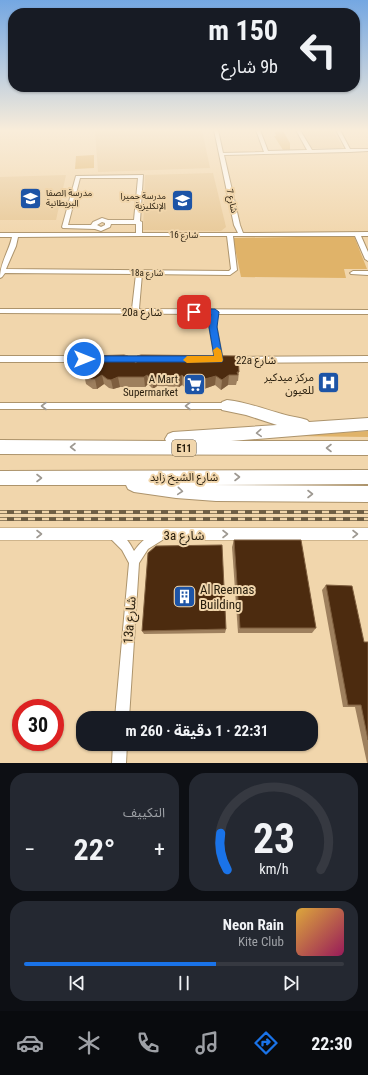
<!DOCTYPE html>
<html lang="ar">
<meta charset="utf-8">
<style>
body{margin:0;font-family:"Roboto Condensed","Noto Sans Arabic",sans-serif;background:#242831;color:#f1f3f6;direction:rtl;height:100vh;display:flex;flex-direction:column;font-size:15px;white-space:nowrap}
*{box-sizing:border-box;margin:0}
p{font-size:13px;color:#9ea1a6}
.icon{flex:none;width:22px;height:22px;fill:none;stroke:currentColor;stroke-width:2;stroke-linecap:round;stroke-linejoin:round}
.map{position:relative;height:763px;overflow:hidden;direction:ltr}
.sheet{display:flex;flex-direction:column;gap:10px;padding:10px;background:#0d0f14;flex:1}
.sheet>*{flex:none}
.banner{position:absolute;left:8px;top:8px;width:352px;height:84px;border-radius:16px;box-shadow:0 1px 3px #0004;direction:rtl;background:#171b24;color:#f1f3f6;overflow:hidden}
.speed{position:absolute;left:12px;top:699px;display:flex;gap:8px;font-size:20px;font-weight:700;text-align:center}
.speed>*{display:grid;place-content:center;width:52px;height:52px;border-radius:50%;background:#171b24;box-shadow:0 1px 3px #0004;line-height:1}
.speed .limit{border:6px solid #d22;background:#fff;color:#111}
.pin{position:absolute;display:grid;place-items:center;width:34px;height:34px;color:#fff;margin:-17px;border-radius:8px;box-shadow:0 2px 6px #0006}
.me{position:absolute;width:44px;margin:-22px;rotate:90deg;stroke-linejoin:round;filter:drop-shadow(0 0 3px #0008)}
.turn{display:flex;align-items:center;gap:14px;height:84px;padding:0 16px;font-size:18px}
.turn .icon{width:52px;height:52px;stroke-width:2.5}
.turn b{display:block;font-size:28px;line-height:34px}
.big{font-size:30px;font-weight:700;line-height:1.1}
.sheet .card{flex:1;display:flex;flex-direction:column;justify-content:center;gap:6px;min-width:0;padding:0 14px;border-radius:16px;background:#242831}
.sheet .dial{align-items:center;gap:0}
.dial svg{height:104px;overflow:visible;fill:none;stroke:#363941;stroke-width:7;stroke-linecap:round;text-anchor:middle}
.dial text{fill:#f1f3f6;stroke:none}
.song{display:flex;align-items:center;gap:12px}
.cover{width:48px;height:48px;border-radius:6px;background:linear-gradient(135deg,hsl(40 70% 55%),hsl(330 70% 35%))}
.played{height:4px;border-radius:2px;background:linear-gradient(90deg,#1a73e8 60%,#363941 60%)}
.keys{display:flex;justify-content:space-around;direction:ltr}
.heat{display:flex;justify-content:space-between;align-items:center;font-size:22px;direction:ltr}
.sheet .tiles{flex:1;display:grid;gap:10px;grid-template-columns:1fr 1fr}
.card:last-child{grid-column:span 2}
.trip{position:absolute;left:76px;top:711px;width:242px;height:40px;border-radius:16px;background:#171b24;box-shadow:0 1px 3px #0004;font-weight:700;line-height:40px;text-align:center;direction:rtl}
.tabs{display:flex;height:64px;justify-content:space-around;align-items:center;background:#090b0e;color:#9ea1a6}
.tabs .icon{width:28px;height:28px}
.tabs .active{color:#1a73e8}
.tabs b{font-size:18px;color:#f1f3f6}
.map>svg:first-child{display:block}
.built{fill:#e8c998}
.green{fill:#e0b369}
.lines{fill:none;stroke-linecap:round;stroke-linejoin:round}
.minor-casing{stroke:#ad946c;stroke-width:2}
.tertiary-casing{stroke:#ad946c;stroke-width:1}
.motorway-casing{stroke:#ad946c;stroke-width:2}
.minor{fill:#fff;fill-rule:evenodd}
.tertiary{fill:#fff;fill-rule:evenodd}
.motorway{fill:#fff;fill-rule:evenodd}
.rail-casing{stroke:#6f5f45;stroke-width:4}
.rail{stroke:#f1d6ac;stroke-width:2.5;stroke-dasharray:7;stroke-linecap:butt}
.wall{fill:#9e805e}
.shaded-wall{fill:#7e5e3e}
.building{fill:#4c2b0f;stroke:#7e5e3e}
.oneway{stroke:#9e9992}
.route{fill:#1a73e8;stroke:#114b97}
.slow{fill:#f59e0b}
.labels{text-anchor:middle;stroke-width:4;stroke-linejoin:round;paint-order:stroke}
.far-poi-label{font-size:9px;fill:#271d0d;stroke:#f1d6ac;text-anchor:start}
.far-street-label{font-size:9px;fill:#271d0d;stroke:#f1d6ac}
.shield{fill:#f1d6ac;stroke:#64543d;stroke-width:1}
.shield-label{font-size:10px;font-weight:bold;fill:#271d0d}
.street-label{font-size:11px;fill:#271d0d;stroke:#f1d6ac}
.poi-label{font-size:11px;fill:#271d0d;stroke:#f1d6ac;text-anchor:end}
.near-street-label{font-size:13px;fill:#271d0d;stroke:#f1d6ac}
.near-poi-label{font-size:13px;fill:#271d0d;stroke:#f1d6ac;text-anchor:start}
</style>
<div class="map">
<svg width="368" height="763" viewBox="0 0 368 763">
<rect width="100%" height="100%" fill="#f1d6ac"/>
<g class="built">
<path d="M 95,130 L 202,130 L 210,168 L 98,172 Z"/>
<path d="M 302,130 L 332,130 L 343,147 L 341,148 L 311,148 Z"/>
<path d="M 213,173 L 226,227 L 221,231 L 143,230 L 145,175 Z"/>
<path d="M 66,175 L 56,220 L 0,220 L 0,177 Z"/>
</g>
<g class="green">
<path d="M 283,131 L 290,143 L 290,150 L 283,150 L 274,136 L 276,136 L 275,132 Z"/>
<path d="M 94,155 L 94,168 L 75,169 L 76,156 Z"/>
<path d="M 354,236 L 367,269 L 344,269 L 346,278 L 241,277 L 233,238 Z"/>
<path d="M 368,431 L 368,437 L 289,436 Z"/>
</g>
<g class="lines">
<defs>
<g id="minor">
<path d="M 214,130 L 218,130 L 223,153 L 264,152 L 256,130 L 260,130 L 268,151 L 307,150 L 296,130 L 300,130 L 312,150 L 346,149 L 336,130 L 340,130 L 350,149 L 368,149 L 368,151 L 349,152 L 224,155 L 240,225 L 243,233 L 368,232 L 368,236 L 361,236 L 368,252 L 368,261 L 365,259 L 355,236 L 233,236 L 237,270 L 230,275 L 142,274 L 139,309 L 368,310 L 368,314 L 214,314 L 223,360 L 219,363 L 215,360 L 207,314 L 0,313 L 0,309 L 132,309 L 136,274 L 5,273 L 2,277 L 0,278 C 0,263 9,251 12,237 L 0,237 L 0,233 L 136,233 L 136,224 L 111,224 L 110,227 L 101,231 L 95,229 L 63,228 L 62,227 L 76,176 L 143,175 L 140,221 L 142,222 L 142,233 L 238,233 L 234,225 ZM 80,178 L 138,178 L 134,220 L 108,220 L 102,218 L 93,222 L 91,225 L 68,225 ZM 102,222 L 105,223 L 105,225 L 101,227 L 97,225 ZM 141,236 L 227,236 L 231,269 L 229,271 L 6,269 L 16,246 L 18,237 Z"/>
<path d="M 353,271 L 368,271 L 368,275 L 351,274 L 350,273 Z"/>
<path d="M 0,356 L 97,356 L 101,359 L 97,362 L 0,362 Z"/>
<path d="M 121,356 L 147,356 L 151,359 C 147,363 121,363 117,359 Z"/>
<path d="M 368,356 L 368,362 L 229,363 L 225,360 L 229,357 Z"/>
<path d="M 0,403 L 227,403 L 230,404 L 231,406 L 230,408 L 227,409 L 0,409 Z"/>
<path d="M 115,530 C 124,534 130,543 134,551 C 141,541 149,535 160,530 L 164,531 L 165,535 L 164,539 L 148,549 L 139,563 L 129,718 L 115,718 L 129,563 L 122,550 L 111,539 L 110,535 L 111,531 Z"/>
<path d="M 113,744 L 127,744 L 126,763 L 112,763 Z"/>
</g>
<rect id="tertiary" x="0" y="528" width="368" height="12"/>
<g id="motorway">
<path d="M 227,400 C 246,402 264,409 282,414 C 291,417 299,417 307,420 L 309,422 L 368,418 L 368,430 L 231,441 L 368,441 L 368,455 L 0,454 L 0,440 L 166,441 L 165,439 L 168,434 L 173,432 L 277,425 L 246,415 L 222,410 L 220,406 L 222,402 Z"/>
<path d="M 368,470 L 368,484 L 210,485 L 368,486 L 368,502 L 216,501 L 176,498 L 134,492 L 128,489 L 126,485 L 0,485 L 0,471 Z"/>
</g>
</defs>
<use href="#minor" class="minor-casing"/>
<use href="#tertiary" class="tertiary-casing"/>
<use href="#motorway" class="motorway-casing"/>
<use href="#minor" class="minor"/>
<use href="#tertiary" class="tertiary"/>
<use href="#motorway" class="motorway"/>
<defs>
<g id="rail">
<path d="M 0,512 L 368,512"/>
<path d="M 0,519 L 368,519"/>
</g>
</defs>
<use href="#rail" class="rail-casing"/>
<use href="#rail" class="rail"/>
</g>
<g class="wall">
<path d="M 136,363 L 239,372 L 238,381 L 237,381 L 236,385 L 228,385 L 221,390 L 215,385 L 204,389 L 190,387 L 187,389 L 182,385 L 179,387 L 157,386 L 153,389 L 148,384 L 145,387 L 120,387 L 113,389 L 109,388 L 104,384 L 97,389 L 93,389 L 86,384 L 84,374 Z"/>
<path d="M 234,540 L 316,628 L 312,633 L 238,633 L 232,547 Z"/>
<path d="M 326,585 L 364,642 L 368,642 L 368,763 L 367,763 L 355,707 L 343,707 L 322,590 Z"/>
<path d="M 226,629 L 225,633 L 144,634 L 142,631 Z"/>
</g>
<g class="shaded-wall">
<path d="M 102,375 L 104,384 L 97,389 L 95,379 Z"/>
<path d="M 147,375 L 148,384 L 145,387 L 144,377 Z"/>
<path d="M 182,375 L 182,385 L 179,387 L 178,378 Z"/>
<path d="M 229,375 L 228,385 L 221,390 L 222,380 Z"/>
<path d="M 216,376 L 215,385 L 204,389 L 205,379 Z"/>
<path d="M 118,377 L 120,387 L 113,389 L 111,380 Z"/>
<path d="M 156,377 L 157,386 L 153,389 L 153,379 Z"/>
<path d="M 190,377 L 190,387 L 187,389 L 187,380 Z"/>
</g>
<g class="building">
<path d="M 124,355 L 128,356 L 136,363 L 137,356 L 141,355 L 238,356 L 239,372 L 237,372 L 238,375 L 229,375 L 222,380 L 216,376 L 205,379 L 190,377 L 187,380 L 182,375 L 178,378 L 156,377 L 153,379 L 147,375 L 144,377 L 118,377 L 111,380 L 107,379 L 102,375 L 95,379 L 91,379 L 84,374 L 87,356 Z"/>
<path d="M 234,540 L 301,540 L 316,628 L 240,628 Z"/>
<path d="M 222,545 L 226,629 L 142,631 L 148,553 L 156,546 Z"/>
<path d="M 326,585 L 352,586 L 364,642 L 368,642 L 368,740 L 361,705 L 348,705 Z"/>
</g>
<defs><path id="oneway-chevron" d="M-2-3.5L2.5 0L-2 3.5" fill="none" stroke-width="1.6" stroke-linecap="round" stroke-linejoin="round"/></defs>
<g class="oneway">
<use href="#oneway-chevron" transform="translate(44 406) rotate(180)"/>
<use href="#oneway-chevron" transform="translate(188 406) rotate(-180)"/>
<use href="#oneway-chevron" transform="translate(259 433) rotate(176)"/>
<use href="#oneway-chevron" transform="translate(73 447) rotate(180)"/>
<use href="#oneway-chevron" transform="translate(329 448) rotate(-180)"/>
<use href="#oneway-chevron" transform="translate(237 477)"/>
<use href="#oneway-chevron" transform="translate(39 478)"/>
<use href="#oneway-chevron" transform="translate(180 491) rotate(5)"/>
<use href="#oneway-chevron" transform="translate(310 494)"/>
<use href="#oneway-chevron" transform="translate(39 534)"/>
<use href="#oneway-chevron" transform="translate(225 534)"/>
<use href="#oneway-chevron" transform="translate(355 534)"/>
</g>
<linearGradient id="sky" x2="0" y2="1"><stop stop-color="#74a7e2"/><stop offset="0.55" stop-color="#f9edda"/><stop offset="1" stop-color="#f9edda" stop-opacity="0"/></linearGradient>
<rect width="368" height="237" fill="url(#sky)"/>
<path class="route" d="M 194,309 L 215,309 L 219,312 L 217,327 L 223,360 L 222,362 L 84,362 L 79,359 L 84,356 L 214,356 L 209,327 L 211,314 L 192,314 L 192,310 Z"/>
<path class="slow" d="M 217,347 L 221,350 L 223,360 L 222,362 L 187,363 L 183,360 L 187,356 L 214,356 L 213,350 Z"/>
<defs>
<symbol id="school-square" viewBox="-11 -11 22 22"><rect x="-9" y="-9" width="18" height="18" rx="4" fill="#1d54a6" stroke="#f1d6ac"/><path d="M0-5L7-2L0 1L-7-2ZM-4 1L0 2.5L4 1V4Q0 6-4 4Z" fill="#fff"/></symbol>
<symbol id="hospital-square" viewBox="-11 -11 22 22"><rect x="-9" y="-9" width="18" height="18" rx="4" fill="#1d54a6" stroke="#f1d6ac"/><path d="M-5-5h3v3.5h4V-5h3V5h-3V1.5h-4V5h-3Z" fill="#fff"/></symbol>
<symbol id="supermarket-square" viewBox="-11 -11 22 22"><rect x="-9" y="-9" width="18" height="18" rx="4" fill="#1d54a6" stroke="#f1d6ac"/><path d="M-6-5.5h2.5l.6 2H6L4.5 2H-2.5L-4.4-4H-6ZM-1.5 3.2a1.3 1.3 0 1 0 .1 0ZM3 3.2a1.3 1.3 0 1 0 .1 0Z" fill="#fff"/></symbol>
<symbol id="building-square" viewBox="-11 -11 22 22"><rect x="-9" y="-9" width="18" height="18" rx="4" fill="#1d54a6" stroke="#f1d6ac"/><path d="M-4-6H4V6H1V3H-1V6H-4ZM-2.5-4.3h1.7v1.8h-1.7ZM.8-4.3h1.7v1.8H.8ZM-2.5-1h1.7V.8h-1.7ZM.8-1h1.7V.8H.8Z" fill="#fff"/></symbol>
</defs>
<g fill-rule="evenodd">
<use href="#school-square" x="18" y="186" width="25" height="25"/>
<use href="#school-square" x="170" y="188" width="25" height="25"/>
<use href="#hospital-square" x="316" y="370" width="25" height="25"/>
<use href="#supermarket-square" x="182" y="372" width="25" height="25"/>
<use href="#building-square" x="172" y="584" width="25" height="25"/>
</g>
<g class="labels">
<g class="far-poi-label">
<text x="46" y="196">مدرسة الصفا<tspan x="46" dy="10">البريطانية</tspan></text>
<text x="166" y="199" text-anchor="end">مدرسة جميرا<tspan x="166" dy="10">الإنكليزية</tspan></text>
</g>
<g class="far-street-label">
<text transform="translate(232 201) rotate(78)" y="3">شارع 7</text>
<text x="184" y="238">شارع 16</text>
<text x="147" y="276">18a شارع</text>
</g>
<rect class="shield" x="172" y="440" width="24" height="16" rx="3"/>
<g class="shield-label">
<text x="184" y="452">E11</text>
</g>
<g class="street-label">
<text x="142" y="316">20a شارع</text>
<text x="256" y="364">22a شارع</text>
<text x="184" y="481">شارع الشيخ زايد</text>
</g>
<g class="poi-label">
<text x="314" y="381">مركز ميدكير<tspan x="314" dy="13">للعيون</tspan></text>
<text x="178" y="383">A Mart<tspan x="178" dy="13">Supermarket</tspan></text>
</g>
<g class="near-street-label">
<text x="184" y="540">3a شارع</text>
<text transform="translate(129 620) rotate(-86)" y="5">13a شارع</text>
</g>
<g class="near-poi-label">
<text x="200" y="594">Al Reemas<tspan x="200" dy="15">Building</tspan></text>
</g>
</g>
</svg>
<div class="speed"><div class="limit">30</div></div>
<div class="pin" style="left:194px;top:312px;background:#d93025"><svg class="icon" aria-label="arrive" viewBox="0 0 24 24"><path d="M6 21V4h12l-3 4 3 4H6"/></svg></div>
<svg class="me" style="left:84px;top:359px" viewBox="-20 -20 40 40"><circle r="17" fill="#1a73e8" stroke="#fff" stroke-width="3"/><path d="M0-11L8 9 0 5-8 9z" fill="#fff"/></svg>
<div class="trip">22:31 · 1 دقيقة · 260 m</div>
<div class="banner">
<div class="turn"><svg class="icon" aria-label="left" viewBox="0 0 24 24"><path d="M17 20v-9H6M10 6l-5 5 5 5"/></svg><div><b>150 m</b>9b شارع</div></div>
</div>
</div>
<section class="sheet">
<div class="tiles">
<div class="card dial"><svg viewBox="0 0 100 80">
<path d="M14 69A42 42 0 1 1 86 69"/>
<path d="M14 69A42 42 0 0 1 9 41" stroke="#1a73e8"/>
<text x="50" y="56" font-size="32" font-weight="700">23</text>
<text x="50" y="72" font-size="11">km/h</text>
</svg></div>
<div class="card"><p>التكييف</p>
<div class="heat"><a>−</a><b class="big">22°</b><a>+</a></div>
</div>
<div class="card">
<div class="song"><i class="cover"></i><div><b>Neon Rain</b><p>Kite Club</p></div></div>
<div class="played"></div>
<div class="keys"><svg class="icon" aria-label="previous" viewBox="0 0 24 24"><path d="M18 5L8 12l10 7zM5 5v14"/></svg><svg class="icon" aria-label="pause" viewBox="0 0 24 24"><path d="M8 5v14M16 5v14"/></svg><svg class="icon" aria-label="next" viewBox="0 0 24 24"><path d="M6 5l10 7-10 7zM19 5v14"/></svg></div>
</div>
</div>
</section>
<nav class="tabs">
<b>22:30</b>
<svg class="icon active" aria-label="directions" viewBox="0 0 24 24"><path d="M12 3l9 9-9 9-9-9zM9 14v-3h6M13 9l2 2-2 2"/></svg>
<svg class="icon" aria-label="music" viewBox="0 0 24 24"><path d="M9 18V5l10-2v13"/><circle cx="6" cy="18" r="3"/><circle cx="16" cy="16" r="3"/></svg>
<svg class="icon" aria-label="phone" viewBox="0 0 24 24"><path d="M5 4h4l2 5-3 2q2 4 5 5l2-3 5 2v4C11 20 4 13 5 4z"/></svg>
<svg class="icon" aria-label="climate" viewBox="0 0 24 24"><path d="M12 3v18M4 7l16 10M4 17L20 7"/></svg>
<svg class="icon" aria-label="car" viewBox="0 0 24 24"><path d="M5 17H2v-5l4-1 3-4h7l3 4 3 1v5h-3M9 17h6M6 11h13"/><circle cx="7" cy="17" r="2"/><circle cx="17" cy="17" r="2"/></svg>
</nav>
